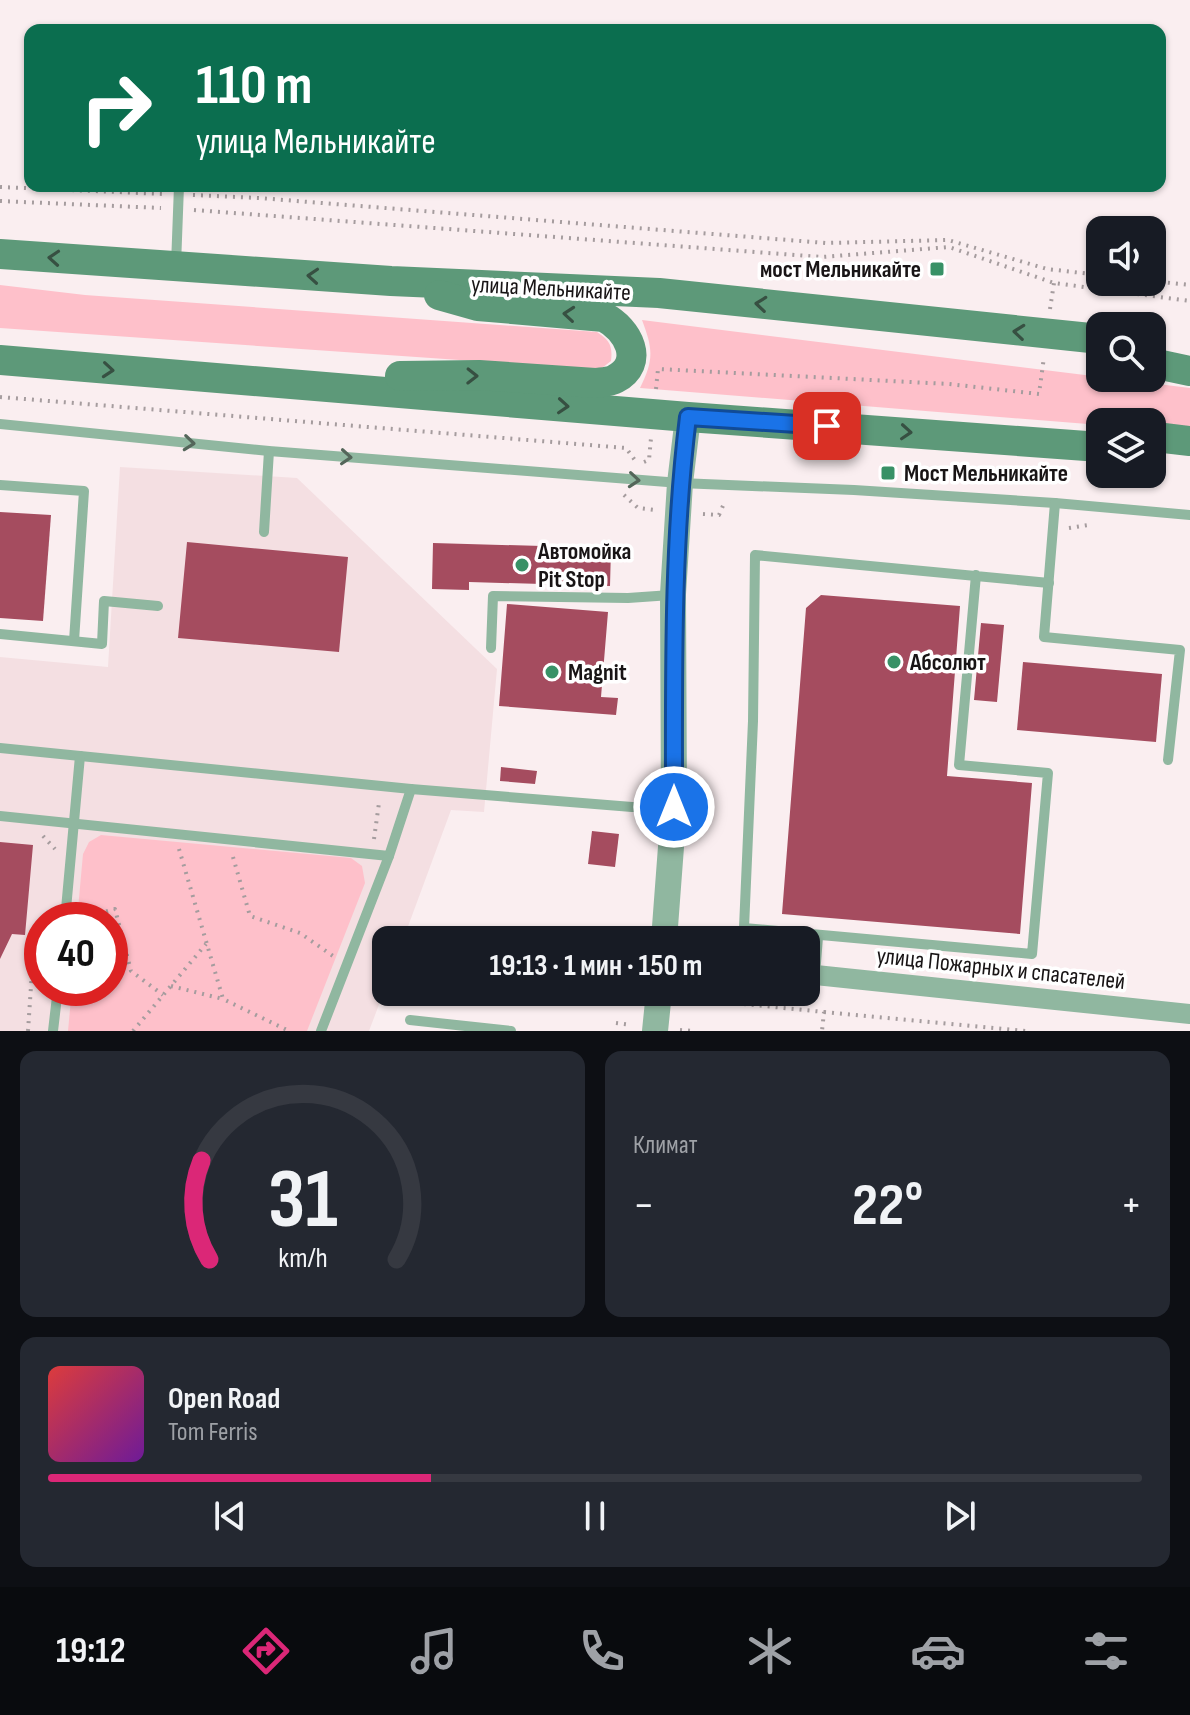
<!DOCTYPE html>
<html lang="ru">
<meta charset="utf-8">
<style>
body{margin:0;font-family:"Sofia Sans Condensed",sans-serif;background:#242831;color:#f1f3f6;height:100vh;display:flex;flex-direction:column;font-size:30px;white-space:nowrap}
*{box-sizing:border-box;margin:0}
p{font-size:26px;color:#9ea1a6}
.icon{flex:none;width:44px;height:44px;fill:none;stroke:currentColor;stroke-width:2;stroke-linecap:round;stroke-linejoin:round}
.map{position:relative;height:1031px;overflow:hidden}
.side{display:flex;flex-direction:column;gap:20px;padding:20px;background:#0d0f14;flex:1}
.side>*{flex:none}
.banner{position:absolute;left:24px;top:24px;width:1142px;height:168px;border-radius:16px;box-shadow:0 2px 6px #0004;background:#0b6e4f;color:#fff;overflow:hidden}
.tools{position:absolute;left:1086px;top:216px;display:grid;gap:16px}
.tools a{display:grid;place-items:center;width:80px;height:80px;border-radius:16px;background:#171b24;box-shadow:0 2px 6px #0004;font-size:40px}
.speed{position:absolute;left:24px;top:902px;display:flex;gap:16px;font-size:40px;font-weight:700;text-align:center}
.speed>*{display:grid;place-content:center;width:104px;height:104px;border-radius:50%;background:#171b24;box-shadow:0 2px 6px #0004;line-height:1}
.speed .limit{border:12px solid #d22;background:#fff;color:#111}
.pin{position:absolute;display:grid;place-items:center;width:68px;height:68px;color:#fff;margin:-34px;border-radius:16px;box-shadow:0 4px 12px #0006}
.me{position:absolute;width:88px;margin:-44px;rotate:0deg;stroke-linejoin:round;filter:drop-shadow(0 0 6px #0008)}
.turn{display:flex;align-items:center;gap:28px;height:168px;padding:0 40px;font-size:36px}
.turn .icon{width:104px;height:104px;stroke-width:2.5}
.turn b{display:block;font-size:56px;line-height:68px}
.big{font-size:60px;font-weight:700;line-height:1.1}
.side .tile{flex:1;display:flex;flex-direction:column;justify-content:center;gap:12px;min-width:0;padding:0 28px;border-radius:16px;background:#242831}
.side .dial{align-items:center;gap:0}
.dial svg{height:208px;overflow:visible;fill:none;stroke:#363941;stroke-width:7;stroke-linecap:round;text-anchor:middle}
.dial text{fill:#f1f3f6;stroke:none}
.song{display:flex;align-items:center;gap:24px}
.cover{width:96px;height:96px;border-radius:12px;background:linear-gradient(135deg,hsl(0 70% 55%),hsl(280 70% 35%))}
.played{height:8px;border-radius:4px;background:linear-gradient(90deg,#db2777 35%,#363941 35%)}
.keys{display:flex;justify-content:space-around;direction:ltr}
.heat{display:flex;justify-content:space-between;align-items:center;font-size:44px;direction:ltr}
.side .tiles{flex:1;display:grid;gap:20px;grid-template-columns:1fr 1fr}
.tile:last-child{grid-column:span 2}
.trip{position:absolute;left:372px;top:926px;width:448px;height:80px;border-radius:16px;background:#171b24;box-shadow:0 2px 6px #0004;font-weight:700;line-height:80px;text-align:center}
.tabs{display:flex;height:128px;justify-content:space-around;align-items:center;background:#090b0e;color:#9ea1a6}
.tabs .icon{width:56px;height:56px}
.tabs .current{color:#db2777}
.tabs b{font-size:36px;color:#f1f3f6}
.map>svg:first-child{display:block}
.built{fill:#f4dfe2;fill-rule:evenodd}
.green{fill:#fec0ca}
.building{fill:#a54c5f}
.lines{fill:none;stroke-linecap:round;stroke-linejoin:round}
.path{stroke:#a59c9e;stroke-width:4;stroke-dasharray:2 6;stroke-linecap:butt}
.service{stroke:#90b7a0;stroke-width:10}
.minor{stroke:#90b7a0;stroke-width:20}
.tertiary{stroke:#90b7a0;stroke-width:26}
.secondary{stroke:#5d9979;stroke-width:30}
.oneway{stroke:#375042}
.oneway2{stroke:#54665a}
.route-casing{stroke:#114b97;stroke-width:20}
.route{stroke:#1a73e8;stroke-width:14}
.poi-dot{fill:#389166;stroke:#fff;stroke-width:3}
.labels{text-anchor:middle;stroke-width:7;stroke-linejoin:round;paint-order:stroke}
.poi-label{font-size:24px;font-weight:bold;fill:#181415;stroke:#fff;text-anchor:start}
.street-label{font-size:24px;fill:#181415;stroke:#fff}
</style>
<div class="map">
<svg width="1190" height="1031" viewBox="0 0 1190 1031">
<rect width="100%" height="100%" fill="#faeef0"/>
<path class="built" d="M 120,467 L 297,478 L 497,669 L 484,812 L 451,810 L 403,940 L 386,940 L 386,986 L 369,1031 L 0,1031 L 0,657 L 108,667 ZM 42,920 L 110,920 L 110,988 L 42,988 Z"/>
<g class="green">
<path d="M 0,285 L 85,295 L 597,332 C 609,340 613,345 611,361 L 602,368 L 589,369 L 0,328 Z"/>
<path d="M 642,320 L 1190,388 L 1190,432 L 1152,429 L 1152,422 L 1100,422 L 1100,425 L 640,388 C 654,360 653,349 642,320 Z"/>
<path d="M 101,835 L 351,858 L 362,866 L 365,883 L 307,1031 L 68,1031 L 72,988 L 110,988 L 110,920 L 77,920 L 83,854 L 89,842 Z"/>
</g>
<g class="building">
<path d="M 0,512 L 51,515 L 43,621 L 0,618 Z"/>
<path d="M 187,542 L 348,557 L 339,652 L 178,638 Z"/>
<path d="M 433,543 L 611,548 L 610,586 L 469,582 L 469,590 L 432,589 Z"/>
<path d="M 821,595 L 960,606 L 947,776 L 1032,783 L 1020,934 L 782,914 L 806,608 Z"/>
<path d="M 507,604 L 608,612 L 601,697 L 618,698 L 616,715 L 499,706 Z"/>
<path d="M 981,623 L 1004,625 L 997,702 L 974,700 Z"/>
<path d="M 1023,662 L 1162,674 L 1156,742 L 1017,730 Z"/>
<path d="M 501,767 L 537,771 L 535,784 L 500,781 Z"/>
<path d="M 592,831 L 619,834 L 615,867 L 588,864 Z"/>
<path d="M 0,842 L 33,845 L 25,935 L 12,934 L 0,959 Z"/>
</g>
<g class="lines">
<g class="path">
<path d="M 0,187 L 164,194"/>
<path d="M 193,195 L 259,198 L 826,243 L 948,240 L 1047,269 L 1100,275"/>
<path d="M 0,201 L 161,208"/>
<path d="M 194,210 L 822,257 L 949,247 L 1054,283 L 1190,301"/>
<path d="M 1152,281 L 1190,285"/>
<path d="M 1050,309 L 1054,283"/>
<path d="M 656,389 L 658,369 L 949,384 L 1039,394 L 1044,357"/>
<path d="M 0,397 L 626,448 L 637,463"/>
<path d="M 644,462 L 649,460 L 651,438"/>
<path d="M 624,495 L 638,508 L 654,510"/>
<path d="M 703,514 L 719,515 L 725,501"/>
<path d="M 1069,528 L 1088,525"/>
<path d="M 43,836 L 55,849"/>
<path d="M 374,839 L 379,803 L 382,803"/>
<path d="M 179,849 L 223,999 L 289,1031"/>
<path d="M 233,857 L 250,916 L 300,933 L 333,956"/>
<path d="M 83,918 L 115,909 L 131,971 L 163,995"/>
<path d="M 171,986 L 223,999"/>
<path d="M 704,1000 L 824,1012 L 822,1031"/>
<path d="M 824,1012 L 1026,1031"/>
<path d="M 616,1023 L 631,1025"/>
<path d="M 680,1030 L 693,1031"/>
<path d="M 28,1031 L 34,941 L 42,931"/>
<path d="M 133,1031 L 206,944"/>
</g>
<g class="service">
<path d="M 176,265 L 179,186"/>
<path d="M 0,424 L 269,451 L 680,483 L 854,490 L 1055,503 L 1190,515"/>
<path d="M 0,485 L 84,491 L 74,641"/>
<path d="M 1055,503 L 1044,637 L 1180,650 L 1168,760"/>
<path d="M 264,532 L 269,451"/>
<path d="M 976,575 L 959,765 L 1048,773 L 1032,954 L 744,928 L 753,721 L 755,555 L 1049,583"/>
<path d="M 0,634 L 102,644 L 104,601 L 158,606"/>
<path d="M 491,648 L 493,596 L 628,598 L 671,595"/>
<path d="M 0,748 L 411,789 L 632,807 L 672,807"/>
<path d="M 0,816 L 389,856"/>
<path d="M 65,920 L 80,756"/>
<path d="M 815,975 L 818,937"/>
<path d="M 410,1020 L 511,1031"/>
<path d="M 53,1031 L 58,988"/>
<path d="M 321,1031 L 389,856 L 411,789"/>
</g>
<path class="minor" d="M 806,974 L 1190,1014"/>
<g class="tertiary">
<path d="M 664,940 L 674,807 L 673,594 L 680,483 L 688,417"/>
<path d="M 655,1031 L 659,992"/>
</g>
<g class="secondary">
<path d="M 0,254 L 391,281 L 659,293 L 1100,339"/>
<path d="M 0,360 L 688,417 L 1100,447"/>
<path d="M 1152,363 L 1190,371"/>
<path d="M 400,376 L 479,375 L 595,383 C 601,382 610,382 615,379 C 646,363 628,329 604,317 L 478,306 L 439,295"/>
<path d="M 1152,440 L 1164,438 L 1190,441"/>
</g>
</g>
<defs><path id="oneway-chevron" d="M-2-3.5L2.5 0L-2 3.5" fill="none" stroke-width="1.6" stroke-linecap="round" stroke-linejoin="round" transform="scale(2)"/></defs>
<g class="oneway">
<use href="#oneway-chevron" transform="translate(54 258) rotate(-176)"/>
<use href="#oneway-chevron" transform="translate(313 276) rotate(-176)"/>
<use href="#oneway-chevron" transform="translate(761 304) rotate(-174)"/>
<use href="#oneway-chevron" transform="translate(569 314) rotate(-175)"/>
<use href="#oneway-chevron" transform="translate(1019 332) rotate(-174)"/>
<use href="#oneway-chevron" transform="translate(108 370) rotate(5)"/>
<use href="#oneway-chevron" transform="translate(472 376) rotate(1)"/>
<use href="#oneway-chevron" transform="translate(563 406) rotate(4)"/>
<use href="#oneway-chevron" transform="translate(906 432) rotate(4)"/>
</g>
<g class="oneway2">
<use href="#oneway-chevron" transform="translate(189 443) rotate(6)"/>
<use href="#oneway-chevron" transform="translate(346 457) rotate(4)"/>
<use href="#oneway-chevron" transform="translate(634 480) rotate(5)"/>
</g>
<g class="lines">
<defs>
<path id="route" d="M 674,807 C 674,676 672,546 688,417 L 827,426"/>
</defs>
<use href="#route" class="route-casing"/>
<use href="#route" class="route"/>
</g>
<g class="poi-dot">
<rect x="929" y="261" width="16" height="16" rx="4"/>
<rect x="880" y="465" width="16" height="16" rx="4"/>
<circle cx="522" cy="565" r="8"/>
<circle cx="894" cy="662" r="8"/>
<circle cx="552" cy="672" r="8"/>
</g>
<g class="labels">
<g class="poi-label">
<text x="921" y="277" text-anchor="end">мост Мельникайте</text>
<text x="904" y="481">Мост Мельникайте</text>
<text x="538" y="559">Автомойка<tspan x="538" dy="28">Pit Stop</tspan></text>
<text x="910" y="670">Абсолют</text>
<text x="568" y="680">Magnit</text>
</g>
<g class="street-label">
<text transform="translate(551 288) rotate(3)" y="8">улица Мельникайте</text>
<text transform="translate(1001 968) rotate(6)" y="8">улица Пожарных и спасателей</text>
</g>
</g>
</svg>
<div class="tools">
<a><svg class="icon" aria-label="sound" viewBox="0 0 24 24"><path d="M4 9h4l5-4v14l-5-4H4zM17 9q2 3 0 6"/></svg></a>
<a><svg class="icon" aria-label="search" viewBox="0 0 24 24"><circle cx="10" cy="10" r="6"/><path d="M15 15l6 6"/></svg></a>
<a><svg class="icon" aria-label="layers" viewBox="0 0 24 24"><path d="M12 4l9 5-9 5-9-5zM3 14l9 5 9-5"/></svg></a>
</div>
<div class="speed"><div class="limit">40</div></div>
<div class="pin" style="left:827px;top:426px;background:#d93025"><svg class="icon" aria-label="arrive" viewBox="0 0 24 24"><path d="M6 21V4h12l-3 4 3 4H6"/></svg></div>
<svg class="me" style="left:674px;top:807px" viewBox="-20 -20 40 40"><circle r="17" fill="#1a73e8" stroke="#fff" stroke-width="3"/><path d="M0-11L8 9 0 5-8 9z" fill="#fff"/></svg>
<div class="trip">19:13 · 1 мин · 150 m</div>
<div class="banner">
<div class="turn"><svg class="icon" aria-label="right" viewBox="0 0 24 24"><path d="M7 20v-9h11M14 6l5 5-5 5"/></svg><div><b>110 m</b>улица Мельникайте</div></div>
</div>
</div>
<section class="side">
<div class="tiles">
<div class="tile dial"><svg viewBox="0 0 100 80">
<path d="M14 69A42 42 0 1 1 86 69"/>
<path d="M14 69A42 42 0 0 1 11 31" stroke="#db2777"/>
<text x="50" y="56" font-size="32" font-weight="700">31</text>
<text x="50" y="72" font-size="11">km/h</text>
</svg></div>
<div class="tile"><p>Климат</p>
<div class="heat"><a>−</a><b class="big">22°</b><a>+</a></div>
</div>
<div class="tile">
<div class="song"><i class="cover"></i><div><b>Open Road</b><p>Tom Ferris</p></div></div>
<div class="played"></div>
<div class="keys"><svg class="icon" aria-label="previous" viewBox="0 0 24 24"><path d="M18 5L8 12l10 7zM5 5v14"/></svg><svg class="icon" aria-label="pause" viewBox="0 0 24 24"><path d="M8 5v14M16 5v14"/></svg><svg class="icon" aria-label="next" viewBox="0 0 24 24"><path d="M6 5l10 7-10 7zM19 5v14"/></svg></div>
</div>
</div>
</section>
<nav class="tabs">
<b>19:12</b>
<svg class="icon current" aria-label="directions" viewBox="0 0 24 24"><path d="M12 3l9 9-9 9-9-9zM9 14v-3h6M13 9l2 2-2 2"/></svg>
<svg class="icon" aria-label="music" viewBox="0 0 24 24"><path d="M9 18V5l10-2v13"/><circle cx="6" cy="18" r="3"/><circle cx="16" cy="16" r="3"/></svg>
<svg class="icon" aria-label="phone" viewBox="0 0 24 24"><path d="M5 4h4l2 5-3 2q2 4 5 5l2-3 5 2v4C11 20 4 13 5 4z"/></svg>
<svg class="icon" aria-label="climate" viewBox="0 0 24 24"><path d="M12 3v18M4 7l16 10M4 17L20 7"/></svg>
<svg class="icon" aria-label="car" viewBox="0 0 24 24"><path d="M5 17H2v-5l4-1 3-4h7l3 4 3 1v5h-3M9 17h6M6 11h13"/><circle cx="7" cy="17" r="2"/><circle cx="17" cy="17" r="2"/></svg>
<svg class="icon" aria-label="filters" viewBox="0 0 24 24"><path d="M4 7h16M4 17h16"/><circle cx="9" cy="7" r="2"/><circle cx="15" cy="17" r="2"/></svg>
</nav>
